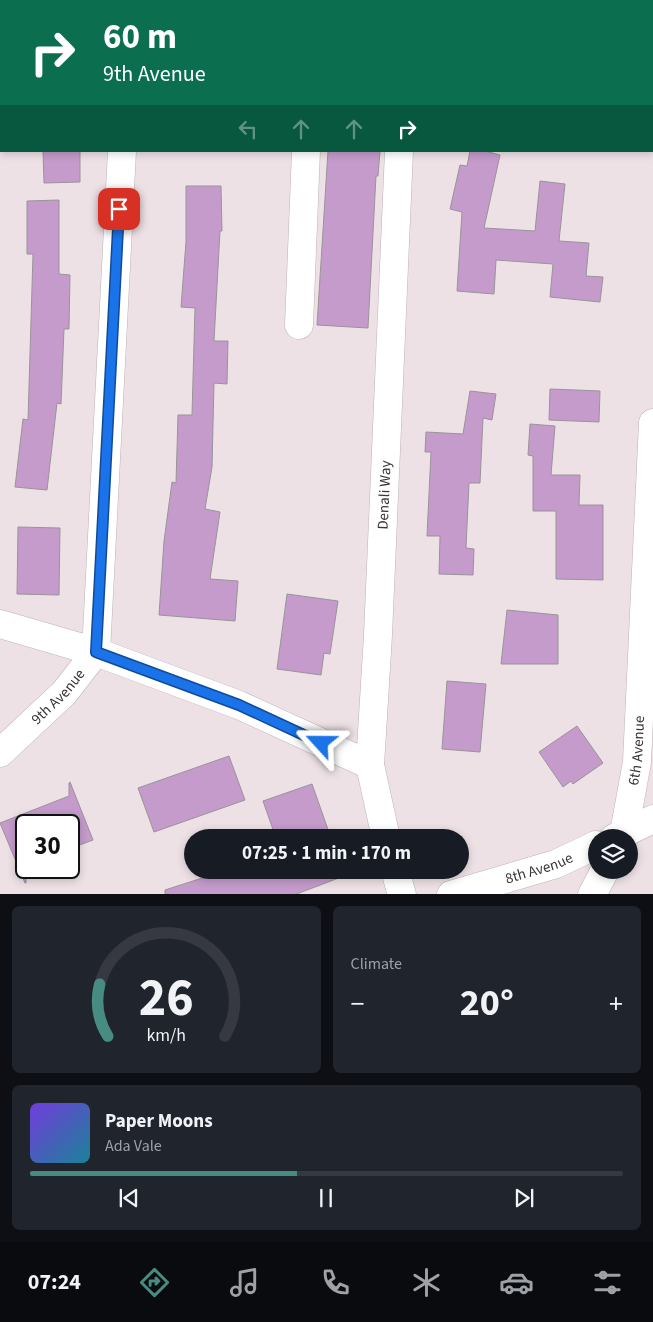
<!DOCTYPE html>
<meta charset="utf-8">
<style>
body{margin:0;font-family:"Source Sans 3",sans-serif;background:#20242c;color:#f1f3f6;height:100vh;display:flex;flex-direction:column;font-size:19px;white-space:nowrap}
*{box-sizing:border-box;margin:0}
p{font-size:16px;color:#9ea1a6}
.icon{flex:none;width:28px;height:28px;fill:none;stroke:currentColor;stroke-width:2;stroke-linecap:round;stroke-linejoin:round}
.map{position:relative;height:894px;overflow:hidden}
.details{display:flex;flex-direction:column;gap:12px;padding:12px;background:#0d0f14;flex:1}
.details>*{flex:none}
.top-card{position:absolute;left:0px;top:0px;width:654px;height:152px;box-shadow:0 2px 8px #0003;background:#0b6e4f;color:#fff;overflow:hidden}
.buttons{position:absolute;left:588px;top:829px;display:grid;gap:10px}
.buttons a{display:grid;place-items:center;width:50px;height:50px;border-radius:50%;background:#171b24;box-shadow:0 2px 8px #0003;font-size:25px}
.speed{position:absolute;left:15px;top:814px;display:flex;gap:10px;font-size:25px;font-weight:700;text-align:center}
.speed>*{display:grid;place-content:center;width:65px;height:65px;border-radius:50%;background:#171b24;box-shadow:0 2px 8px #0003;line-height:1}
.speed .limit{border:2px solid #111;border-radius:8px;background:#fff;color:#111}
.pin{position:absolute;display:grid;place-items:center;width:42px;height:42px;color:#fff;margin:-21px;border-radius:10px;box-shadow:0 2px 8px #0006}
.me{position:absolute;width:55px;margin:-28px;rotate:294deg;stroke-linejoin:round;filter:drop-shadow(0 0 4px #0008)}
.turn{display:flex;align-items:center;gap:18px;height:105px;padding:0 20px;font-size:22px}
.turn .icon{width:65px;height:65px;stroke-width:2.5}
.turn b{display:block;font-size:35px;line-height:42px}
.lanes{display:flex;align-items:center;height:48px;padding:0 20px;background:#0003;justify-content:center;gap:25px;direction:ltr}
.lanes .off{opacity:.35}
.big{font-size:38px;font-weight:700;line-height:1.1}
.details .widget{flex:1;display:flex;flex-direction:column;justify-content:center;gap:8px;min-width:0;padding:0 18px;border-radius:8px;background:#20242c}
.details .dial{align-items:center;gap:0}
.dial svg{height:130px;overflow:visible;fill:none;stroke:#363941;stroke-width:7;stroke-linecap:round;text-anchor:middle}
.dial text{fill:#f1f3f6;stroke:none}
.song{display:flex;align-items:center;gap:15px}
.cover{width:60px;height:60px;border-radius:8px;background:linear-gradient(135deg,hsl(260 70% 55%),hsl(190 70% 35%))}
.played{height:5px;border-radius:2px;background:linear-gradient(90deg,#478c82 45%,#363941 45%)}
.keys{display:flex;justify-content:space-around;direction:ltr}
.heat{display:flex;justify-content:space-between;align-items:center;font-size:28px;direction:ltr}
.details .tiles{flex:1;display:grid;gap:12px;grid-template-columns:1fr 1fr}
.widget:last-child{grid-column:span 2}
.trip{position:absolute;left:184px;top:829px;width:285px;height:50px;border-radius:25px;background:#171b24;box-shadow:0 2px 8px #0003;font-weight:700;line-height:50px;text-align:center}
.tabs{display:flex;height:80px;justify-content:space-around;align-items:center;background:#090b0e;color:#9ea1a6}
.tabs .icon{width:35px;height:35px}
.tabs .active{color:#478c82}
.tabs b{font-size:22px;color:#f1f3f6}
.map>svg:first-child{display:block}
.building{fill:#c49bcb;stroke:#9a939b}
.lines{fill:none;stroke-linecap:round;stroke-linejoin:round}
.minor-casing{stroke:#bdb2b6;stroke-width:29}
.minor{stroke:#fff;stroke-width:28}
.route-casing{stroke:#114b97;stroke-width:12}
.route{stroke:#1a73e8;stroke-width:9}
.labels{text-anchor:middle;stroke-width:5;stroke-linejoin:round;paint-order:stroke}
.street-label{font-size:15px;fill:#3a3537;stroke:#ede1e5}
</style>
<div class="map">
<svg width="653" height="895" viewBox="0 0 653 895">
<rect width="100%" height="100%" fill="#ede1e5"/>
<g class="building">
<path d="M 43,151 L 80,151 L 80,182 L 44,183 Z"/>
<path d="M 328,151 L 380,151 L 378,176 L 376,176 L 368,328 L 317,325 Z"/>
<path d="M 470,151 L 485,151 L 500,155 L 484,228 L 535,231 L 540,181 L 565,184 L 559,241 L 589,243 L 586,276 L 603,277 L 600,302 L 550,297 L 553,264 L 496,260 L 494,294 L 457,291 L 462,212 L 450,209 L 460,165 L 467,166 Z"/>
<path d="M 186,186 L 221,186 L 222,231 L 220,231 L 214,341 L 228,341 L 227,384 L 214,383 L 212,467 L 205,509 L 220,512 L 210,579 L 238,581 L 235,621 L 159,615 L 164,541 L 172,482 L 176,483 L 178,415 L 192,415 L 195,308 L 181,307 L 186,242 Z"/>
<path d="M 59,200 L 59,274 L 70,275 L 69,329 L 64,329 L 61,404 L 57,403 L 47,490 L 15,487 L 23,419 L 28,420 L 33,254 L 27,254 L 27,201 Z"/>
<path d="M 550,389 L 600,391 L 599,422 L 549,420 Z"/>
<path d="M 470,391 L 496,394 L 492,420 L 483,418 L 480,483 L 469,483 L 466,548 L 474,549 L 473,575 L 439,574 L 440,536 L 427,536 L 431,452 L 425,452 L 426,432 L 463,434 Z"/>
<path d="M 530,424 L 555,426 L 551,475 L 580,475 L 579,505 L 603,505 L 603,580 L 556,579 L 556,511 L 533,511 L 533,456 L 528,455 Z"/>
<path d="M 18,527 L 60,528 L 59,595 L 17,594 Z"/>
<path d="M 287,594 L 338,601 L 330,654 L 324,653 L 321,675 L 277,669 Z"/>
<path d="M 507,610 L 558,615 L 558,664 L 501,664 Z"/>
<path d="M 447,681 L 486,684 L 480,752 L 442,749 Z"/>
<path d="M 577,726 L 603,763 L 573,784 L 571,781 L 563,787 L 539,752 Z"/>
<path d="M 229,756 L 245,800 L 154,832 L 138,788 Z"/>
<path d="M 70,782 L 93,840 L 69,849 L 69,825 L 26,825 L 26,883 L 25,883 L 0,823 L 69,796 L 69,783 Z"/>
<path d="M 312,784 L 331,838 L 276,838 L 263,801 Z"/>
<path d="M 227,870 L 342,870 L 344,876 L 294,895 L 165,895 L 165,890 Z"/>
</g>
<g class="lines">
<defs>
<g id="minor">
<path d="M 130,1 L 130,0"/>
<path d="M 277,1 L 277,0"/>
<path d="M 405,1 L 406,0"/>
<path d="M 299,325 L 306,151"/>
<path d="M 0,624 L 96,652 L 239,705 L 370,765"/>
<path id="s1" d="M 0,753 L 64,693 L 96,652 L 122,151"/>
<path id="s2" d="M 386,838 L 370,765 L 378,635 L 399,151"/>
<path d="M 614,838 L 653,819"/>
<path id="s3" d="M 622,838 L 624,833 L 637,762 L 653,423"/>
<path d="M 395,870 L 402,895"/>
<path id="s4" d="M 451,895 L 556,864 L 596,845"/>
<path d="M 592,895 L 605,870"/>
</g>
</defs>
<use href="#minor" class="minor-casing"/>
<use href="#minor" class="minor"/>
</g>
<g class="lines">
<defs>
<path id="route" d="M 119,209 L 96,652 L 239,705 L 321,743"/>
</defs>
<use href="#route" class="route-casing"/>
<use href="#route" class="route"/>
</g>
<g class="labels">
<g class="street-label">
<text dy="5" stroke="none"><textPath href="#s2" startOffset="345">Denali Way</textPath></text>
<text dy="5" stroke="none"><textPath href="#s1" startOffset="81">9th Avenue</textPath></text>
<text dy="5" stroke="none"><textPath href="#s3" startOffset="89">6th Avenue</textPath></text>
<text dy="5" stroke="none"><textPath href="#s4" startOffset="92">8th Avenue</textPath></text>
</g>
</g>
</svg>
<div class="buttons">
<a><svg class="icon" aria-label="layers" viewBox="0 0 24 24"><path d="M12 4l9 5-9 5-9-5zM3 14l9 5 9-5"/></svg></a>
</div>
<div class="speed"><div class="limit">30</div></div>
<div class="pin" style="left:119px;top:209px;background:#d93025"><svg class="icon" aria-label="arrive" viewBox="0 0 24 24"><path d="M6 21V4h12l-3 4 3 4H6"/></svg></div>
<svg class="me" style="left:321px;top:743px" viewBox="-20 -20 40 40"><path d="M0-17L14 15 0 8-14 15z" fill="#1a73e8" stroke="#fff" stroke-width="4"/></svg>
<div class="trip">07:25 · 1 min · 170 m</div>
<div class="top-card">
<div class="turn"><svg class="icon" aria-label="right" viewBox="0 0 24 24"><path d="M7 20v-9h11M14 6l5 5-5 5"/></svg><div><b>60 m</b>9th Avenue</div></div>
<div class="lanes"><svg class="icon off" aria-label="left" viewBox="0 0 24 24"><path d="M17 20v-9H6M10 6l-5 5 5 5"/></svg><svg class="icon off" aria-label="ahead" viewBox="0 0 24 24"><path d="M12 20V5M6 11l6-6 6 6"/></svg><svg class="icon off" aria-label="ahead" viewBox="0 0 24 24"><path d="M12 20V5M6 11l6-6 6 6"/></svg><svg class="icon" aria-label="right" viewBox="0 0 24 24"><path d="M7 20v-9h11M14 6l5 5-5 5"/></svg></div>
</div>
</div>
<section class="details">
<div class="tiles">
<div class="widget dial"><svg viewBox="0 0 100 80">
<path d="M14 69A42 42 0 1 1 86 69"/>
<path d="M14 69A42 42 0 0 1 9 37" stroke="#478c82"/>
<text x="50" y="56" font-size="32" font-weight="700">26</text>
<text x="50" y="72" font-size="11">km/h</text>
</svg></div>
<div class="widget"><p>Climate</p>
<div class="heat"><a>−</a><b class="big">20°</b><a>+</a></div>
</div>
<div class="widget">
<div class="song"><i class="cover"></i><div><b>Paper Moons</b><p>Ada Vale</p></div></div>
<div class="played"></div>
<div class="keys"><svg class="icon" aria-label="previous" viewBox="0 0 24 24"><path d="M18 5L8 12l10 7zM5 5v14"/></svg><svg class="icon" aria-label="pause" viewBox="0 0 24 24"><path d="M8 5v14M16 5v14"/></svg><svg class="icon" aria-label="next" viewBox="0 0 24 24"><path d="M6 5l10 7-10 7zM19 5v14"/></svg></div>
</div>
</div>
</section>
<nav class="tabs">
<b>07:24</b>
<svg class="icon active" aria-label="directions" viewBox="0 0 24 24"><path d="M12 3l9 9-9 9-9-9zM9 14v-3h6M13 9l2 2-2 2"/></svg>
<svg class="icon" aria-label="music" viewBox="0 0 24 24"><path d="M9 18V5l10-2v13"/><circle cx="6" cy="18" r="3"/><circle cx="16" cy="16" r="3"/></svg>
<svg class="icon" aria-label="phone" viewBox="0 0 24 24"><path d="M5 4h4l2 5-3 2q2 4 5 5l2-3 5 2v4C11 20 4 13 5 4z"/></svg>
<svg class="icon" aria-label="climate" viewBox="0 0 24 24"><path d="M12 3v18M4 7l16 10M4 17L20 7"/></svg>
<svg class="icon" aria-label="car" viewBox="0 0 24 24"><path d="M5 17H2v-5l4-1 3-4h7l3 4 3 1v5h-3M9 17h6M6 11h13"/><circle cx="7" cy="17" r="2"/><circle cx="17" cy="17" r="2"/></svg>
<svg class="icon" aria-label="filters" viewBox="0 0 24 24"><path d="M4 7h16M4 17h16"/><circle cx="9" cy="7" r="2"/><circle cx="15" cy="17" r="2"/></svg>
</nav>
